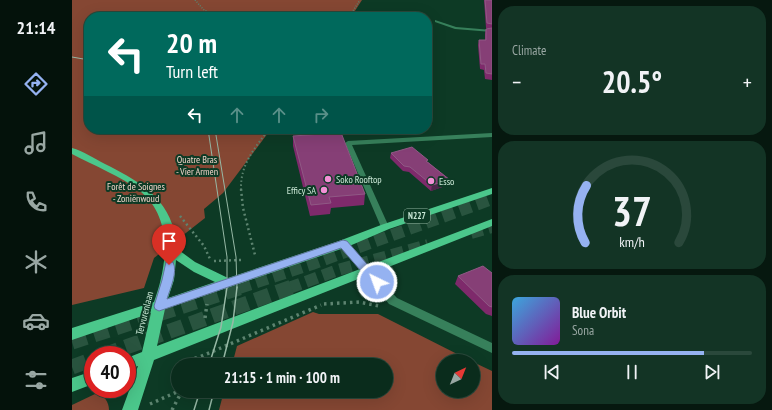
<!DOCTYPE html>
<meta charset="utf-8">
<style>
body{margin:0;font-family:"PT Sans Narrow",sans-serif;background:#133425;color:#f1f3f6;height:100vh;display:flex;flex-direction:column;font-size:15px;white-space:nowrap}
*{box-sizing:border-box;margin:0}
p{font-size:13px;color:#99a7a3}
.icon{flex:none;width:22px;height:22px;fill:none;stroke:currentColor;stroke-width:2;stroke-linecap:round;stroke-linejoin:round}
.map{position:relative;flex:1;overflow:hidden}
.side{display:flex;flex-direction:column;gap:6px;padding:6px;background:#06180f;width:280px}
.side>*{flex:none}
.hud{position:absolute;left:12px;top:12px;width:348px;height:122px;border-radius:16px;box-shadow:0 4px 16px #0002,0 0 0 1px #2a483b;background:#00695c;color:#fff;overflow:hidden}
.needle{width:26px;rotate:43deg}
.controls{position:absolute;left:364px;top:354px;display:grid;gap:8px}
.controls a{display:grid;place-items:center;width:44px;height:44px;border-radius:50%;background:#0a2c1c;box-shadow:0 4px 16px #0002,0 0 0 1px #2a483b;font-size:20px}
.speed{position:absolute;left:12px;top:346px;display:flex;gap:8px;font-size:20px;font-weight:700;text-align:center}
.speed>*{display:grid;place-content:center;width:52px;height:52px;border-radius:50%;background:#0a2c1c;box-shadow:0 4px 16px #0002,0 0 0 1px #2a483b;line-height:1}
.speed .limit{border:6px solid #d22;background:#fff;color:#111}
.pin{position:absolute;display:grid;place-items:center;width:34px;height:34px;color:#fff;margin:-41px -17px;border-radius:50% 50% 50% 0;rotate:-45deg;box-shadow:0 0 4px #0007}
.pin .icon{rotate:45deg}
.me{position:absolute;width:44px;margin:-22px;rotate:318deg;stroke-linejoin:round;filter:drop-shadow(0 0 3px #0008)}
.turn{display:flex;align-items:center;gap:14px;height:84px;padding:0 16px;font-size:18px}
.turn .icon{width:52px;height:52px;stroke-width:2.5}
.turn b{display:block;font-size:28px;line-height:34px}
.lanes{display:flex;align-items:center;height:38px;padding:0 16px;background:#0003;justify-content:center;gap:20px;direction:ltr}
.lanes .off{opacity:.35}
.big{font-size:30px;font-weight:700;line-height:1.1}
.side .widget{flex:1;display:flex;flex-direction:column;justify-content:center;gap:6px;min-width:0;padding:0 14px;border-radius:16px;background:#133425}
.side .dial{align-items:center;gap:0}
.dial svg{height:104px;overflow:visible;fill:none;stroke:#2a483b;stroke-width:7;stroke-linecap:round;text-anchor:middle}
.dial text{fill:#f1f3f6;stroke:none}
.song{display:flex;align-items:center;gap:12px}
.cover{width:48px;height:48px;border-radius:6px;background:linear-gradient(135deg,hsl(200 70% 55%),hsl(290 70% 35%))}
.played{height:4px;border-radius:2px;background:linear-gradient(90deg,#95b2f1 80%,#2a483b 80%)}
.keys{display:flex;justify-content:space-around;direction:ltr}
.heat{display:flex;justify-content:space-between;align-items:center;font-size:22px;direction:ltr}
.trip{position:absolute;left:99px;top:358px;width:222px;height:40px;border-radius:20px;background:#0a2c1c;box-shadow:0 4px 16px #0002,0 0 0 1px #2a483b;font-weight:700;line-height:40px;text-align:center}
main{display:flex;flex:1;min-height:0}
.dock{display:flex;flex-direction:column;width:72px;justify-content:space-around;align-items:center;background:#04120b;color:#99a7a3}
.dock .icon{width:28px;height:28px}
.dock .current{color:#95b2f1}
.dock b{font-size:18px;color:#f1f3f6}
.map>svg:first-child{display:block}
.green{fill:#854733}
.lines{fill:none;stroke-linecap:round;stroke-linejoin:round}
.trunk-tunnel-far1{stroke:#29543f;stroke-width:12;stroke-dasharray:12 6;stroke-linecap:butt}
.trunk-tunnel{stroke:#29543f;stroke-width:15;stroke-dasharray:15 8;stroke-linecap:butt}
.path-far3{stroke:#5d8470;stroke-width:1.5;stroke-dasharray:1 1.5;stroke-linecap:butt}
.path-far2{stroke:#5d8470;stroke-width:2;stroke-dasharray:1.5 2.5;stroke-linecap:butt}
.path-far1{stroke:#5d8470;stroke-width:2.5;stroke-dasharray:2 3;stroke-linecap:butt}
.path{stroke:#5d8470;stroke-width:3.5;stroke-dasharray:2.5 4;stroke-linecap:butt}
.service{fill:#37805b;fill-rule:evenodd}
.tertiary{fill:#37805b;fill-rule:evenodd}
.primary{fill:#4bc78b;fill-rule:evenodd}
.tram-far1{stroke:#97b9a6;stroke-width:1}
.tram{stroke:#97b9a6;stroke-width:1.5}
.wall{fill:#7e2a6b}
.shaded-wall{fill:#4d284a}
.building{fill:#863f76;stroke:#905985}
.route{fill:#95b2f1;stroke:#61749d}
.poi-dot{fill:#f391d6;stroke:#0d3a25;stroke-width:1.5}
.labels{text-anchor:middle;stroke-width:4;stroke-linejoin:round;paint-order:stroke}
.shield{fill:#0d3a25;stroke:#91b3a0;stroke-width:1}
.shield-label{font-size:9px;font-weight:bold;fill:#c9e7d5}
.park-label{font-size:10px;fill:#f0d3c9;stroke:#0d3a25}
.poi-label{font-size:10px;fill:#c9e7d5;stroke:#0d3a25;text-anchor:start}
.street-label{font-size:10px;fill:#c9e7d5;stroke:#0d3a25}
</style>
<main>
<nav class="dock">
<b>21:14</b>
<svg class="icon current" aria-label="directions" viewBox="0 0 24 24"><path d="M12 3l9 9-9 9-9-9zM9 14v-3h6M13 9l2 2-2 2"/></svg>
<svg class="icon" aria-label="music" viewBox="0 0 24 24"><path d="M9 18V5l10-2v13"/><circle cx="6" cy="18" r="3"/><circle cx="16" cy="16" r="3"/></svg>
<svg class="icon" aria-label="phone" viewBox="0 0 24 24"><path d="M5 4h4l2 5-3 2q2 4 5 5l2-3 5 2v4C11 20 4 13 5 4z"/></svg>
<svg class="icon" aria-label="climate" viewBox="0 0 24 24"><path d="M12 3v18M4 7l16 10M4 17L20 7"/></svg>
<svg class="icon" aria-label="car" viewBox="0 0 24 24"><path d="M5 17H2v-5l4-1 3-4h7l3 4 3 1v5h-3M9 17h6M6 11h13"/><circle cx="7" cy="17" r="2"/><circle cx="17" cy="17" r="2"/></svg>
<svg class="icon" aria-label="filters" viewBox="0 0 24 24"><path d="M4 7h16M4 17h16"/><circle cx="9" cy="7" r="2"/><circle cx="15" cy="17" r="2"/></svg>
</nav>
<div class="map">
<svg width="420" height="410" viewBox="0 0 420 410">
<rect width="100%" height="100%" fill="#0d3a25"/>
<g class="green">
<path d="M 0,0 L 290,0 L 279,17 L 17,17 L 17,129 L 199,129 L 151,193 L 132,209 L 133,218 L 82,258 L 72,288 L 0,305 Z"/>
<path d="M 241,312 L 247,314 L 306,314 L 399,361 L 371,361 L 371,391 L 401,391 L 401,362 L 420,371 L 420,410 L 147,410 L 152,391 L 314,391 L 314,365 L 160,365 L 165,346 Z"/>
<path d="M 23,394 C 32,394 37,402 37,410 L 0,410 L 0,405 Z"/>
</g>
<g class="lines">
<g class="trunk-tunnel-far1">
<path d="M 399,233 L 420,227"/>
<path d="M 167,288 L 240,264 L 420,199"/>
<path d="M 217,288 L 266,270 L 356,245"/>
</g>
<g class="trunk-tunnel">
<path d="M 0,342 L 170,287"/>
<path d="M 32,355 L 220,287"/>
<path d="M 0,367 L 21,359"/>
</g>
<g class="path-far3">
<path d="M 123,0 L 131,9 L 143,17"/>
<path d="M 252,17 L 281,12"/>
<path d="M 277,17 L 288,0"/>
</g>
<path class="path-far2" d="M 169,190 C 168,164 183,148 197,129"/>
<g class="path-far1">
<path d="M 169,189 L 171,208 L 183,255"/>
<path d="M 108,216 L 132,246 L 138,259"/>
<path d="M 142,261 L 169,260"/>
</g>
<g class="path">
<path d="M 252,304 L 287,302 L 307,306"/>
<path d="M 133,318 L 135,304"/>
<path d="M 123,359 L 249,305"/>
<path d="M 121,365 L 126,353"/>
<path d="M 78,404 L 107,391"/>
<path d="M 100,410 L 110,391"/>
</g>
<g class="service">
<path d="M 363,20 L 384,27 L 420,30 L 420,32 L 383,29 L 363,22 Z"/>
<path d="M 420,133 L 420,137 L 280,145 L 317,227 L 313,229 L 309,227 L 273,143 L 276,141 Z"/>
</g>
<path class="tertiary" d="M 271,241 L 274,242 L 325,298 L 420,343 L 420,353 L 317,304 L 268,246 L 267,244 L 268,242 Z"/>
<g class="primary">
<path d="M 0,148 C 11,151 23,159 33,164 C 63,179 93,195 102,230 C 104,236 104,243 104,248 L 123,262 L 156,278 L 267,241 L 309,225 L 420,188 L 420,194 L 317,229 L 275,247 L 93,309 L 85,346 L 420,219 L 420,226 L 82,360 L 66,410 L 50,410 L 66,366 L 55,370 L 55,358 L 70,352 L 79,313 L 0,340 L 0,328 L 82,302 C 95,266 102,219 68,191 C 50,177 21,165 0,154 ZM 104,260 L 122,272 L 143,282 L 96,298 L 102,280 Z"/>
<path d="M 21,371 L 21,384 L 0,392 L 0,378 Z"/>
</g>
<g class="tram-far1">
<path d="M 0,57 L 17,60"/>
<path d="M 136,129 L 155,257 L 155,288"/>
<path d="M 143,129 L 164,257 L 165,288"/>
</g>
<g class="tram">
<path d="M 137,365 L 149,327 L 155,287"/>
<path d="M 150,365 L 161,322 L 165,287"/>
<path d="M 122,410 L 128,391"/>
<path d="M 137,410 L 142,391"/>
</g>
</g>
<g class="wall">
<path d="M 412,0 L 420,0 L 420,80 L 413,79 L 412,70 L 408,69 L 406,45 L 407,40 L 413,40 L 413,34 L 414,29 L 416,29 L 414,28 Z"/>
<path d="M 249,131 L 293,194 L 292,205 L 259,208 L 258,214 L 238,216 L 221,146 L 221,136 L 249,134 Z"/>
<path d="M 319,153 L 356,162 L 378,180 L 376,185 L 359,191 L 337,172 L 331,171 L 318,158 Z"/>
<path d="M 420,273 L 420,316 L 414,314 L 383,284 L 386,276 Z"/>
</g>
<path class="shaded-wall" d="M 378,180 L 376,185 L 359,191 L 360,185 Z"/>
<g class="building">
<path d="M 413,0 L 420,0 L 420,24 L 415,23 Z"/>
<path d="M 420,28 L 420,74 L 414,73 L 413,64 L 409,64 L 407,40 L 414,40 L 414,29 Z"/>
<path d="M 268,130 L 293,194 L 257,197 L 259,203 L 239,205 L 221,136 L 250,134 L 249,131 Z"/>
<path d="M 340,147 L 356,160 L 354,161 L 378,180 L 360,185 L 338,167 L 332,166 L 319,153 Z"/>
<path d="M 411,266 L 420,273 L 420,307 L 417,306 L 386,276 Z"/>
</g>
<path class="route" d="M 271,240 L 275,241 L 308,279 L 310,282 L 308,285 L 301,285 L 269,248 L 87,311 L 83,309 L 82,306 L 90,280 L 94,262 L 101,262 C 106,272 98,289 95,299 Z"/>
<g class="poi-dot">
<circle cx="256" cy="179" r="4"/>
<circle cx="359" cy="181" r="4"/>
<circle cx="252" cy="190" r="4"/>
</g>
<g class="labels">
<rect class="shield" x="332" y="209" width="26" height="14" rx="3"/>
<g class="shield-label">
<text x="345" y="219">N227</text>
</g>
<g class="park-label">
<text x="125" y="163">Quatre Bras<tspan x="125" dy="12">- Vier Armen</tspan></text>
<text x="64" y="190">Forêt de Soignes<tspan x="64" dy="12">- Zoniënwoud</tspan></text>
</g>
<g class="poi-label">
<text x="264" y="183">Soko Rooftop</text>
<text x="367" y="185">Esso</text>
<text x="244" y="194" text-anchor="end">Efficy SA</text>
</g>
<g class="street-label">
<text transform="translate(72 313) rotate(-76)" y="4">Tervurenlaan</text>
</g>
</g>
</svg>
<div class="controls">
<a><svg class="needle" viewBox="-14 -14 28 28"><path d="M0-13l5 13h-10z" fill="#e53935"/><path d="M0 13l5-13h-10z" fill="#99a7a3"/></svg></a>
</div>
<div class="speed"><div class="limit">40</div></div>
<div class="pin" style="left:97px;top:265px;background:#d93025"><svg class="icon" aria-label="arrive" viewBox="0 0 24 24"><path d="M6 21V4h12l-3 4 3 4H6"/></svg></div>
<svg class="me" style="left:305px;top:282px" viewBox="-20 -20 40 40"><circle r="17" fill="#95b2f1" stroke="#fff" stroke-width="3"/><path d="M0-11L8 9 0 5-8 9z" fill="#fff"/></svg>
<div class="trip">21:15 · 1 min · 100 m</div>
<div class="hud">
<div class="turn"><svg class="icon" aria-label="left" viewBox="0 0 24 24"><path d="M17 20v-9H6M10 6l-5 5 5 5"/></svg><div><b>20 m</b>Turn left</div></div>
<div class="lanes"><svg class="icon" aria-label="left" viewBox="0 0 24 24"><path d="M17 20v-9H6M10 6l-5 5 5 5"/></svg><svg class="icon off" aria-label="ahead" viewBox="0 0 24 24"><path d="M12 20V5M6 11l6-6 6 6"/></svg><svg class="icon off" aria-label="ahead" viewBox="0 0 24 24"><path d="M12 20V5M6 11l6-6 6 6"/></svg><svg class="icon off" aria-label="right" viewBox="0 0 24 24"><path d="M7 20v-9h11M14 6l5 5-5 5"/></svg></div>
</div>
</div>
<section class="side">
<div class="widget"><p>Climate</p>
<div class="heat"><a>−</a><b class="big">20.5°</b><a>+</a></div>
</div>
<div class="widget dial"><svg viewBox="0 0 100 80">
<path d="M14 69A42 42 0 1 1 86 69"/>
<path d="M14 69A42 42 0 0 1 15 25" stroke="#95b2f1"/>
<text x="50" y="56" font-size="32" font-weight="700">37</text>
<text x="50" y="72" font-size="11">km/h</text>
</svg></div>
<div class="widget">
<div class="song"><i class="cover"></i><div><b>Blue Orbit</b><p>Sona</p></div></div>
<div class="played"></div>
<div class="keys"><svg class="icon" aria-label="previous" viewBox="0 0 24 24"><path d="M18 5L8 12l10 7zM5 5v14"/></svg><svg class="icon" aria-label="pause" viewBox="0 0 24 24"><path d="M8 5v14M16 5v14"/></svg><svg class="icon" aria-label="next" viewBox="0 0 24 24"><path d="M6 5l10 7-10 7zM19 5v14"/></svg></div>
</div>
</section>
</main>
